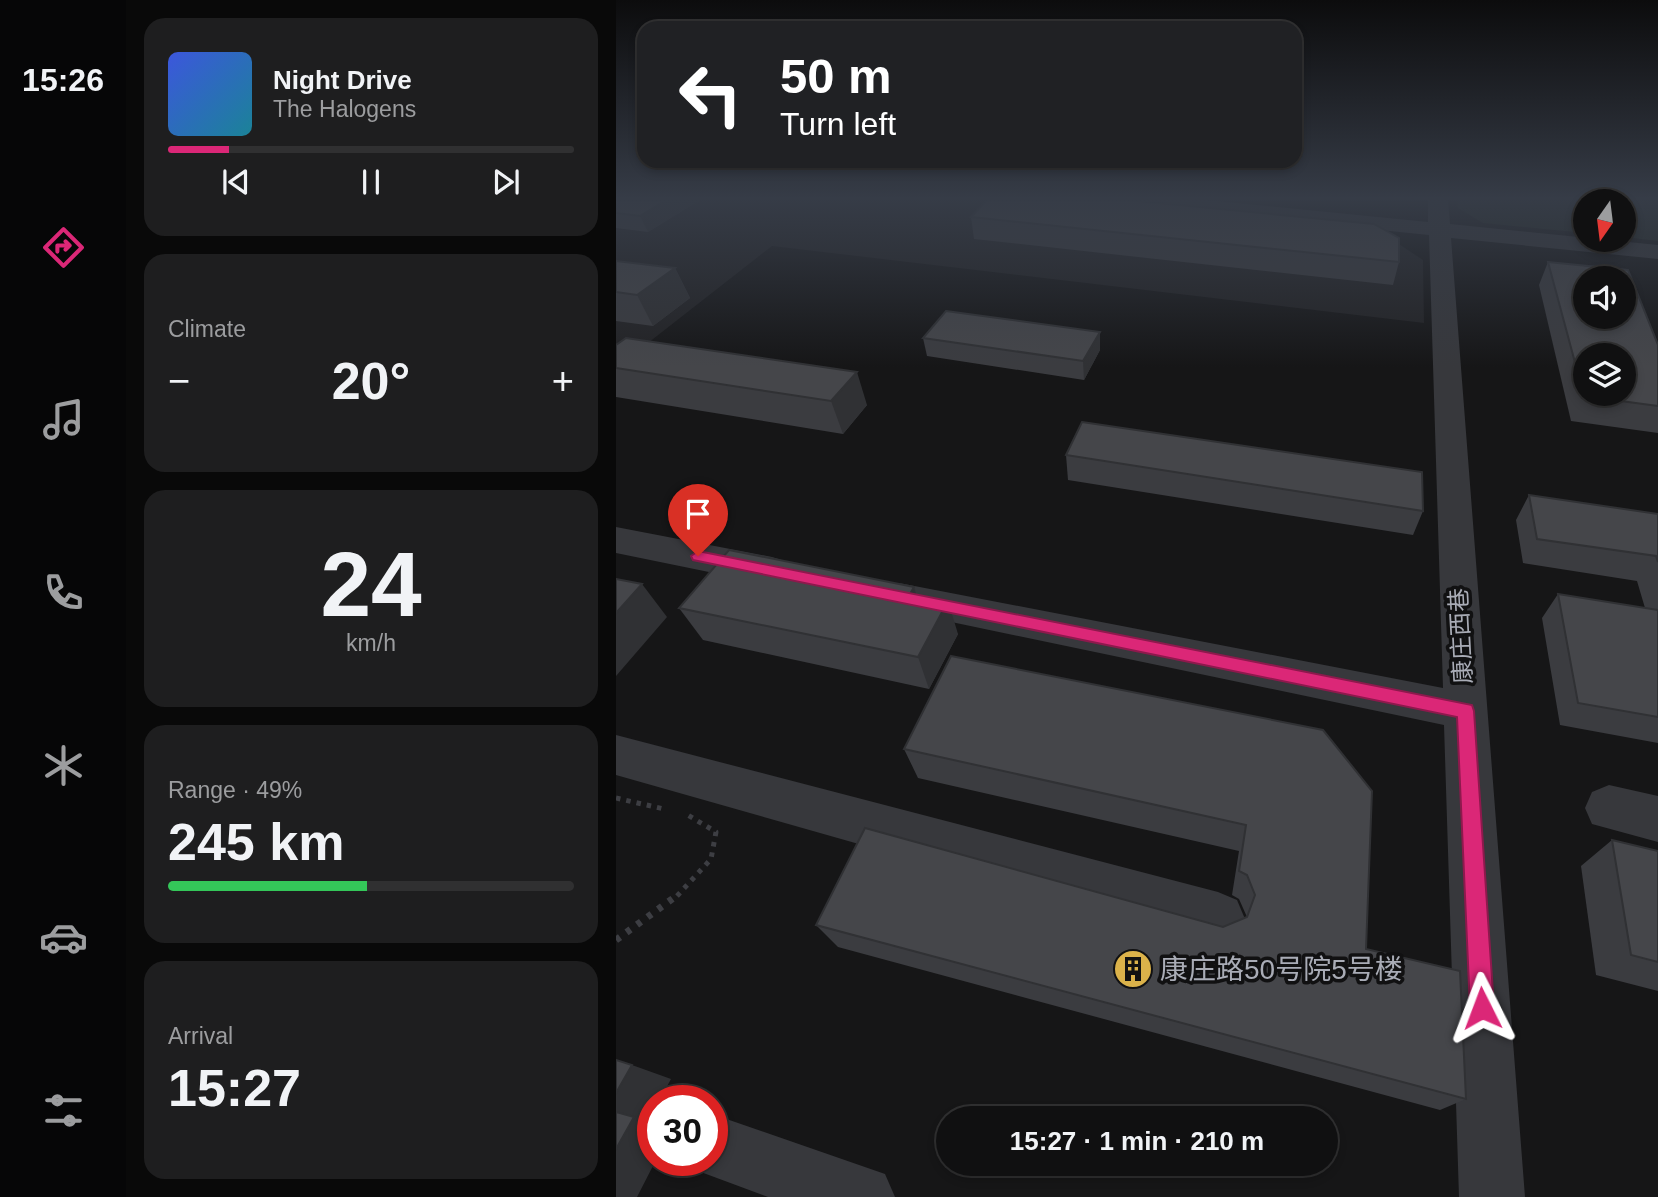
<!DOCTYPE html>
<meta charset="utf-8">
<style>
body{margin:0;font-family:Helvetica,"Noto Sans SC",sans-serif;background:#1e1e1f;color:#f1f3f6;height:100vh;display:flex;flex-direction:column;font-size:26px;white-space:nowrap}
*{box-sizing:border-box;margin:0}
p{font-size:23px;color:#9c9d9f}
.icon{flex:none;width:38px;height:38px;fill:none;stroke:currentColor;stroke-width:2;stroke-linecap:round;stroke-linejoin:round}
.map{position:relative;flex:1;overflow:hidden}
.details{display:flex;flex-direction:column;gap:18px;padding:18px;background:#090909;width:490px}
.details>*{flex:none}
.hud{position:absolute;left:21px;top:21px;width:665px;height:147px;border-radius:21px;box-shadow:0 4px 10px #0003,0 0 0 2px #303031;background:#202124;color:#fff;overflow:hidden}
.needle{width:46px;rotate:194deg}
.tools{position:absolute;left:957px;top:189px;display:grid;gap:14px}
.tools a{display:grid;place-items:center;width:63px;height:63px;border-radius:50%;background:#101011;box-shadow:0 4px 10px #0003,0 0 0 2px #303031;font-size:35px}
.speed{position:absolute;left:21px;top:1085px;display:flex;gap:14px;font-size:35px;font-weight:700;text-align:center}
.speed>*{display:grid;place-content:center;width:91px;height:91px;border-radius:50%;background:#101011;box-shadow:0 4px 10px #0003,0 0 0 2px #303031;line-height:1}
.speed .limit{border:10px solid #d22;background:#fff;color:#111}
.pin{position:absolute;display:grid;place-items:center;width:60px;height:60px;color:#fff;margin:-72px -30px;border-radius:50% 50% 50% 0;rotate:-45deg;box-shadow:0 0 7px #0007}
.pin .icon{rotate:45deg}
.me{position:absolute;width:77px;margin:-38px;rotate:357deg;stroke-linejoin:round;filter:drop-shadow(0 0 5px #0008)}
.turn{display:flex;align-items:center;gap:24px;height:147px;padding:0 28px;font-size:32px}
.turn .icon{width:91px;height:91px;stroke-width:2.5}
.turn b{display:block;font-size:49px;line-height:60px}
.big{font-size:52px;font-weight:700;line-height:1.1}
.details .card{flex:1;display:flex;flex-direction:column;justify-content:center;gap:10px;min-width:0;padding:0 24px;border-radius:21px;background:#1e1e1f}
.details .dial{align-items:center;gap:0}
.dial b{font-size:91px;line-height:1}
.song{display:flex;align-items:center;gap:21px}
.cover{width:84px;height:84px;border-radius:10px;background:linear-gradient(135deg,hsl(230 70% 55%),hsl(190 70% 35%))}
.played{height:7px;border-radius:4px;background:linear-gradient(90deg,#db2777 15%,#303031 15%)}
.keys{display:flex;justify-content:space-around;direction:ltr}
.heat{display:flex;justify-content:space-between;align-items:center;font-size:38px;direction:ltr}
.charge{height:10px;border-radius:5px;background:linear-gradient(90deg,#34c759 49%,#303031 0)}
.trip{position:absolute;left:320px;top:1106px;width:402px;height:70px;border-radius:35px;background:#101011;box-shadow:0 4px 10px #0003,0 0 0 2px #303031;font-weight:700;line-height:70px;text-align:center}
main{display:flex;flex:1;min-height:0}
.menu{display:flex;flex-direction:column;width:126px;justify-content:space-around;align-items:center;background:#060607;color:#9c9d9f}
.menu .icon{width:49px;height:49px}
.menu .active{color:#db2777}
.menu b{font-size:32px;color:#f1f3f6}
.map>svg:first-child{display:block}
.built{fill:#222224}
.green{fill:#222923}
.lines{fill:none;stroke-linecap:round;stroke-linejoin:round}
.path-far1{stroke:#3d3e43;stroke-width:5;stroke-dasharray:4.5 6;stroke-linecap:butt}
.path{stroke:#3d3e43;stroke-width:7;stroke-dasharray:5 8;stroke-linecap:butt}
.minor{fill:#37383c;fill-rule:evenodd}
.wall{fill:#3b3c40}
.shaded-wall{fill:#303134}
.building{fill:#45464a;stroke:#303134;stroke-width:2;fill-rule:evenodd}
.route{fill:#db2777;stroke:#8e194d;stroke-width:2}
.labels{text-anchor:middle;stroke-width:7;stroke-linejoin:round;paint-order:stroke}
.street-label{font-size:24px;fill:#a9acb6;stroke:#111112}
.near-poi-label{font-size:28px;fill:#a9acb6;stroke:#111112;text-anchor:start}
</style>
<main>
<nav class="menu">
<b>15:26</b>
<svg class="icon active" aria-label="directions" viewBox="0 0 24 24"><path d="M12 3l9 9-9 9-9-9zM9 14v-3h6M13 9l2 2-2 2"/></svg>
<svg class="icon" aria-label="music" viewBox="0 0 24 24"><path d="M9 18V5l10-2v13"/><circle cx="6" cy="18" r="3"/><circle cx="16" cy="16" r="3"/></svg>
<svg class="icon" aria-label="phone" viewBox="0 0 24 24"><path d="M5 4h4l2 5-3 2q2 4 5 5l2-3 5 2v4C11 20 4 13 5 4z"/></svg>
<svg class="icon" aria-label="climate" viewBox="0 0 24 24"><path d="M12 3v18M4 7l16 10M4 17L20 7"/></svg>
<svg class="icon" aria-label="car" viewBox="0 0 24 24"><path d="M5 17H2v-5l4-1 3-4h7l3 4 3 1v5h-3M9 17h6M6 11h13"/><circle cx="7" cy="17" r="2"/><circle cx="17" cy="17" r="2"/></svg>
<svg class="icon" aria-label="filters" viewBox="0 0 24 24"><path d="M4 7h16M4 17h16"/><circle cx="9" cy="7" r="2"/><circle cx="15" cy="17" r="2"/></svg>
</nav>
<section class="details">
<div class="card">
<div class="song"><i class="cover"></i><div><b>Night Drive</b><p>The Halogens</p></div></div>
<div class="played"></div>
<div class="keys"><svg class="icon" aria-label="previous" viewBox="0 0 24 24"><path d="M18 5L8 12l10 7zM5 5v14"/></svg><svg class="icon" aria-label="pause" viewBox="0 0 24 24"><path d="M8 5v14M16 5v14"/></svg><svg class="icon" aria-label="next" viewBox="0 0 24 24"><path d="M6 5l10 7-10 7zM19 5v14"/></svg></div>
</div>
<div class="card"><p>Climate</p>
<div class="heat"><a>−</a><b class="big">20°</b><a>+</a></div>
</div>
<div class="card dial"><b>24</b><p>km/h</p></div>
<div class="card"><p>Range · 49%</p><b class="big">245 km</b><div class="charge"></div></div>
<div class="card"><p>Arrival</p><b class="big">15:27</b></div>
</section>
<div class="map">
<svg width="1042" height="1197" viewBox="0 0 1042 1197">
<rect width="100%" height="100%" fill="#161617"/>
<path class="built" d="M 42,200 L 420,200 L 774,238 L 807,260 L 808,323 L 156,246 L 0,368 L 0,225 Z"/>
<path class="green" d="M 841,200 L 1042,200 L 1042,241 L 1008,237 L 1008,201 L 970,201 L 969,233 L 867,223 L 842,208 Z"/>
<g class="lines">
<g class="path-far1">
<path d="M 0,798 L 48,809"/>
<path d="M 61,896 L 95,859 L 100,832 L 70,814"/>
</g>
<path class="path" d="M 0,940 L 63,894"/>
<g class="minor">
<path d="M 520,200 L 590,200 L 812,222 L 812,200 L 832,200 L 834,224 L 1042,245 L 1042,259 L 835,238 L 909,1197 L 843,1197 L 828,725 L 283,611 L 269,607 L 264,597 L 269,587 L 283,583 L 827,688 L 813,235 L 530,206 L 523,204 Z"/>
<path d="M 0,527 L 156,557 L 169,561 L 175,571 L 169,581 L 156,585 L 0,553 Z"/>
<path d="M 0,735 L 602,892 L 621,900 L 629,919 L 621,938 L 602,946 L 0,775 Z"/>
<path d="M 993,785 L 1042,796 L 1042,842 L 976,824 L 969,808 L 976,792 Z"/>
<path d="M 96,1114 L 269,1174 L 279,1197 L 152,1197 L 74,1168 L 70,1160 L 96,1160 Z"/>
</g>
</g>
<g class="wall">
<path d="M 0,200 L 84,200 L 32,232 L 0,228 Z"/>
<path d="M 355,217 L 783,262 L 777,285 L 358,239 Z"/>
<path d="M 0,261 L 59,268 L 74,298 L 37,326 L 0,321 Z"/>
<path d="M 932,262 L 1042,345 L 1042,433 L 955,421 L 923,285 Z"/>
<path d="M 484,332 L 484,350 L 468,380 L 311,356 L 307,338 Z"/>
<path d="M 0,345 L 251,405 L 227,434 L 0,397 Z"/>
<path d="M 450,455 L 807,511 L 797,535 L 452,480 Z"/>
<path d="M 913,495 L 1042,514 L 1042,743 L 944,725 L 926,618 L 942,594 L 1029,608 L 1021,581 L 907,563 L 900,520 Z"/>
<path d="M 298,587 L 301,595 L 342,634 L 313,689 L 87,640 L 63,608 Z"/>
<path d="M 707,730 L 750,949 L 850,1099 L 824,1110 L 222,947 L 200,925 L 607,927 L 631,917 L 623,899 L 616,895 L 623,851 L 302,778 L 288,749 Z"/>
<path d="M 996,840 L 1042,851 L 1042,991 L 980,975 L 965,866 Z"/>
</g>
<g class="shaded-wall">
<path d="M 50,200 L 84,200 L 32,232 L 24,216 Z"/>
<path d="M 59,268 L 74,298 L 37,326 L 21,295 Z"/>
<path d="M 484,332 L 484,350 L 468,380 L 467,361 Z"/>
<path d="M 241,372 L 251,405 L 227,434 L 215,401 Z"/>
<path d="M 26,584 L 51,617 L 0,676 L 0,613 Z"/>
<path d="M 298,587 L 309,620 L 294,594 Z"/>
<path d="M 332,601 L 342,634 L 313,689 L 302,657 Z"/>
<path d="M 16,1065 L 55,1079 L 43,1101 L 37,1101 L 37,1112 L 33,1119 L 37,1120 L 37,1160 L 40,1160 L 21,1197 L 0,1197 L 0,1093 Z"/>
</g>
<g class="building">
<path d="M 0,200 L 50,200 L 24,216 L 0,213 Z"/>
<path d="M 371,200 L 511,200 L 758,224 L 783,238 L 783,262 L 355,217 Z"/>
<path d="M 0,261 L 59,268 L 21,295 L 0,292 Z"/>
<path d="M 932,262 L 1012,270 L 1042,345 L 1042,406 L 968,396 ZM 970,278 L 1008,278 L 1008,317 L 970,317 ZM 970,355 L 1008,355 L 1008,394 L 970,394 Z"/>
<path d="M 330,311 L 484,332 L 467,361 L 307,338 Z"/>
<path d="M 10,338 L 241,372 L 215,401 L 0,368 L 0,345 Z"/>
<path d="M 466,422 L 806,472 L 807,511 L 450,455 Z"/>
<path d="M 913,495 L 1042,514 L 1042,562 L 1040,556 L 921,539 Z"/>
<path d="M 113,550 L 298,587 L 294,594 L 332,601 L 302,657 L 63,608 Z"/>
<path d="M 0,579 L 26,584 L 0,613 Z"/>
<path d="M 942,594 L 1042,610 L 1042,717 L 962,703 Z"/>
<path d="M 335,656 L 707,730 L 756,791 L 750,949 L 844,971 L 850,1099 L 200,925 L 249,828 L 607,927 L 631,917 L 639,895 L 631,875 L 623,871 L 630,825 L 288,749 Z"/>
<path d="M 996,840 L 1042,851 L 1042,962 L 1015,955 Z"/>
<path d="M 0,1060 L 16,1065 L 0,1093 Z"/>
<path d="M 0,1112 L 18,1117 L 0,1149 Z"/>
</g>
<linearGradient id="sky" x2="0" y2="1"><stop stop-color="#0c0c0d"/><stop offset="0.54" stop-color="#363c47"/><stop offset="1" stop-color="#363c47" stop-opacity="0"/></linearGradient>
<rect width="1042" height="367" fill="url(#sky)"/>
<path class="route" d="M 82,551 L 856,705 L 858,711 L 878,1008 L 874,1016 L 866,1020 L 857,1016 L 854,1008 L 841,717 L 77,560 L 75,556 Z"/>
<defs>
<symbol id="building-disc" viewBox="-11 -11 22 22"><circle r="9.5" fill="#dbb24a" stroke="#111112"/><path d="M-4-6H4V6H1V3H-1V6H-4ZM-2.5-4.3h1.7v1.8h-1.7ZM.8-4.3h1.7v1.8H.8ZM-2.5-1h1.7V.8h-1.7ZM.8-1h1.7V.8H.8Z" fill="#111"/></symbol>
</defs>
<g fill-rule="evenodd">
<use href="#building-disc" x="495" y="947" width="44" height="44"/>
</g>
<g class="labels">
<g class="street-label">
<text transform="translate(845 636) rotate(-93)" y="8">康庄西巷</text>
</g>
<g class="near-poi-label">
<text x="544" y="979">康庄路50号院5号楼</text>
</g>
</g>
</svg>
<div class="tools">
<a><svg class="needle" viewBox="-14 -14 28 28"><path d="M0-13l5 13h-10z" fill="#e53935"/><path d="M0 13l5-13h-10z" fill="#9c9d9f"/></svg></a>
<a><svg class="icon" aria-label="sound" viewBox="0 0 24 24"><path d="M4 9h4l5-4v14l-5-4H4zM17 9q2 3 0 6"/></svg></a>
<a><svg class="icon" aria-label="layers" viewBox="0 0 24 24"><path d="M12 4l9 5-9 5-9-5zM3 14l9 5 9-5"/></svg></a>
</div>
<div class="speed"><div class="limit">30</div></div>
<div class="pin" style="left:82px;top:556px;background:#d93025"><svg class="icon" aria-label="arrive" viewBox="0 0 24 24"><path d="M6 21V4h12l-3 4 3 4H6"/></svg></div>
<svg class="me" style="left:866px;top:1008px" viewBox="-20 -20 40 40"><path d="M0-17L14 15 0 8-14 15z" fill="#db2777" stroke="#fff" stroke-width="4"/></svg>
<div class="trip">15:27 · 1 min · 210 m</div>
<div class="hud">
<div class="turn"><svg class="icon" aria-label="left" viewBox="0 0 24 24"><path d="M17 20v-9H6M10 6l-5 5 5 5"/></svg><div><b>50 m</b>Turn left</div></div>
</div>
</div>
</main>
